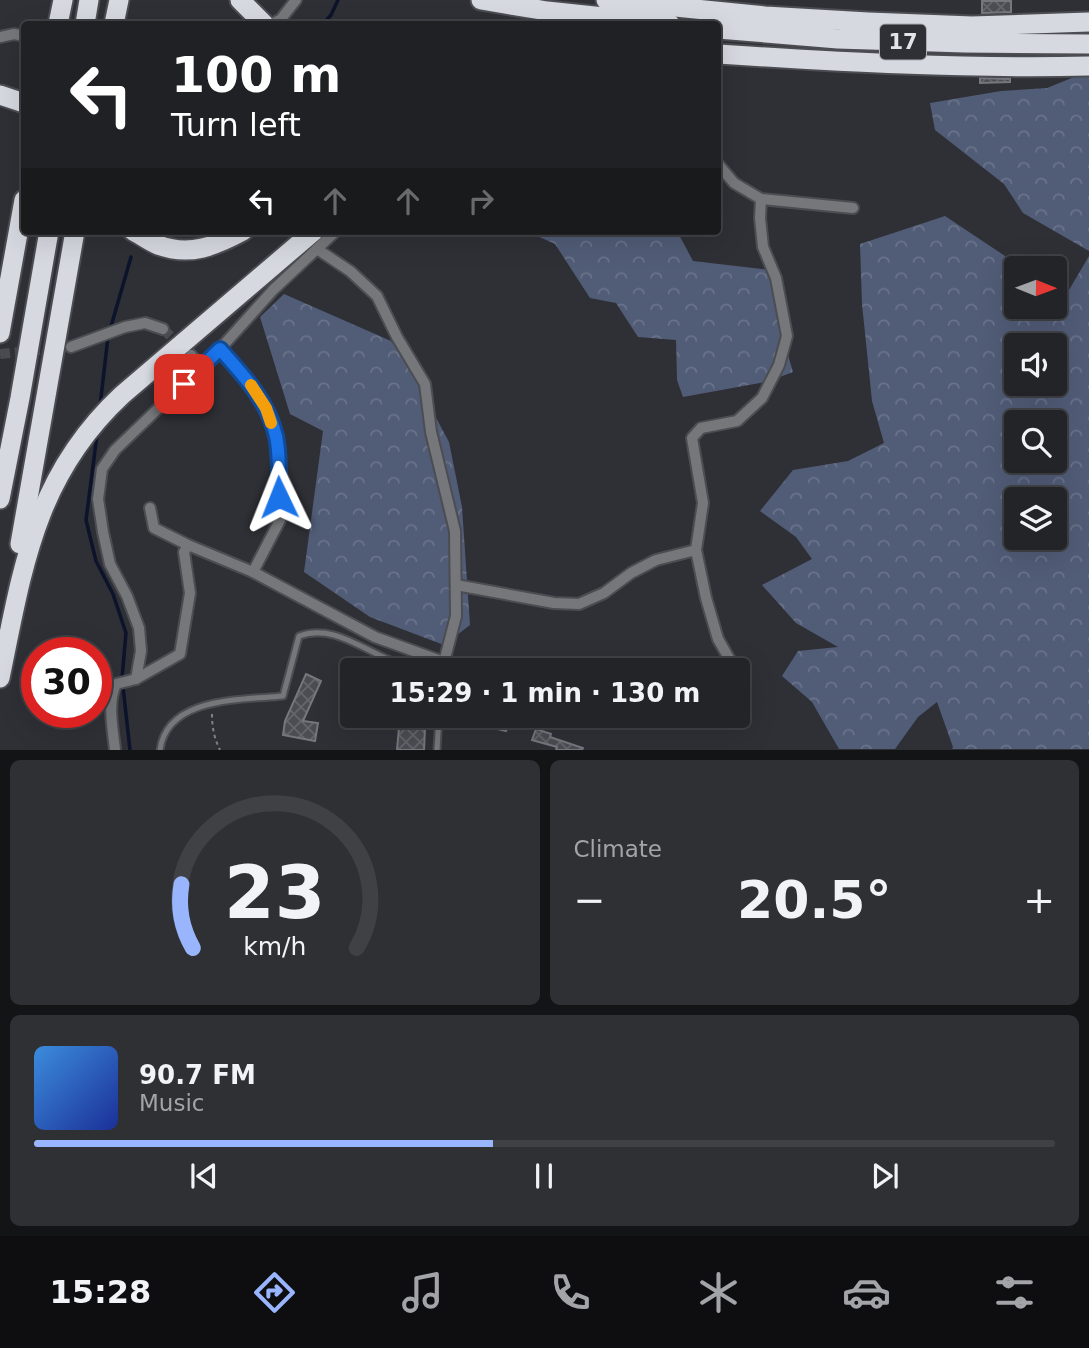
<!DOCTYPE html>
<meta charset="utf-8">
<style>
body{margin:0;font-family:"DejaVu Sans",sans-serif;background:#2e3034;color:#f1f3f6;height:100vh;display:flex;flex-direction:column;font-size:26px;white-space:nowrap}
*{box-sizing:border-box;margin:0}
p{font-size:23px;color:#a2a4a8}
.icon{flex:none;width:38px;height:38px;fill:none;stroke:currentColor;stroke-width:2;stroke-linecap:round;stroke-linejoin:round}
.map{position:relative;height:750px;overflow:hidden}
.details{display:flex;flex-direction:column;gap:10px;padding:10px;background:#131416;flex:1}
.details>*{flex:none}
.guide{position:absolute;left:21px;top:21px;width:700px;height:214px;border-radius:7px;box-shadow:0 7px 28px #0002,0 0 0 2px #3f4145;background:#202124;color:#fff;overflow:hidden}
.needle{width:46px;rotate:91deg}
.fabs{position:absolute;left:1004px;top:256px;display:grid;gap:14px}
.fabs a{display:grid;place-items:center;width:63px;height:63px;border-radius:7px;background:#222428;box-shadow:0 7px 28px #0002,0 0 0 2px #3f4145;font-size:35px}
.speed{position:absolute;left:21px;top:637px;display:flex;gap:14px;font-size:35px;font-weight:700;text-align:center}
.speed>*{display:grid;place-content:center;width:91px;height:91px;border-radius:50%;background:#222428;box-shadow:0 7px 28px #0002,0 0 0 2px #3f4145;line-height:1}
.speed .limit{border:10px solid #d22;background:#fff;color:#111}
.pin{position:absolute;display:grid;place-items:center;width:60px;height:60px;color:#fff;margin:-30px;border-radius:14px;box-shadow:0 4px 10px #0006}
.me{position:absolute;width:77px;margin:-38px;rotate:358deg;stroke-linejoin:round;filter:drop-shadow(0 0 5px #0008)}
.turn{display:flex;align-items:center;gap:24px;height:147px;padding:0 35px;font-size:32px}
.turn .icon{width:91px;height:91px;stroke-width:2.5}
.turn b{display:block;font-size:49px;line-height:60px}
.lanes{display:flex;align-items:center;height:66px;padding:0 35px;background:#0003;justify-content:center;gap:35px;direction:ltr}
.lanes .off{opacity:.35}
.big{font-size:52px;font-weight:700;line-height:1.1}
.details .widget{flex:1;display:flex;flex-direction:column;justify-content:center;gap:10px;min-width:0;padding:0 24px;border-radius:10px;background:#2e3034}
.details .dial{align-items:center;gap:0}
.dial svg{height:182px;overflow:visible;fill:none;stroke:#3f4145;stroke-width:7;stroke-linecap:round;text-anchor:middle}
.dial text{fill:#f1f3f6;stroke:none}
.song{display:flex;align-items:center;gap:21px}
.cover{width:84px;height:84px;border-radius:10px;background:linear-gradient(135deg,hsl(210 70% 55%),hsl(230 70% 35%))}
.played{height:7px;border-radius:4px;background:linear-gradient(90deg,#99b5fd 45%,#3f4145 45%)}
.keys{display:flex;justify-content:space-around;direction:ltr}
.heat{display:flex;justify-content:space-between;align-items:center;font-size:38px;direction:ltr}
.details .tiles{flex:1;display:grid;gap:10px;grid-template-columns:1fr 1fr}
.widget:last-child{grid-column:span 2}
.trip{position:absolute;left:340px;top:658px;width:410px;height:70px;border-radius:7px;background:#222428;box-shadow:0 7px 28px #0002,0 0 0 2px #3f4145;font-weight:700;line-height:70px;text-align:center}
.tabs{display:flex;height:112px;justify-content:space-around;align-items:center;background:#0e0e10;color:#a2a4a8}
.tabs .icon{width:49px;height:49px}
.tabs .current{color:#99b5fd}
.tabs b{font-size:32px;color:#f1f3f6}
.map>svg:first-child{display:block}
.forest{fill:url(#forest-crowns);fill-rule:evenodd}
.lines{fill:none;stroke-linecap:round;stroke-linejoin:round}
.stream{stroke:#0c132a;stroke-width:3.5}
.building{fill:url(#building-cross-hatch);stroke:#75777e;stroke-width:2}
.street-tunnel{stroke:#494b51;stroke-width:10;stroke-dasharray:10 5;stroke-linecap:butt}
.lane-casing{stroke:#4b4d52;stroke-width:9}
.street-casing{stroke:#4b4d52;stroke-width:14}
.highway-casing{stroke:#4b4d52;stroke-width:23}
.path{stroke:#808187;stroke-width:2;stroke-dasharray:3.5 3.5;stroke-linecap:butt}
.lane{stroke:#76777a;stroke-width:5}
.street{stroke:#76777a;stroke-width:10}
.highway{stroke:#d6d9e0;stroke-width:19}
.route-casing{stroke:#114b97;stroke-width:18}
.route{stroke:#1a73e8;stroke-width:12}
.slow{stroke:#f59e0b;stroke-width:12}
.labels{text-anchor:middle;stroke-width:7;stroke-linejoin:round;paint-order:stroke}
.shield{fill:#2e3036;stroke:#adaeb3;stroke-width:2}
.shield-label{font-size:21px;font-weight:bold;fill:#e3e4e8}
</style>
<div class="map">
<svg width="1089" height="750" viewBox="0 0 1089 750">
<defs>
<pattern id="forest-crowns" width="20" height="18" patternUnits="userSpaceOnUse" patternTransform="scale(1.75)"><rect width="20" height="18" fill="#515c77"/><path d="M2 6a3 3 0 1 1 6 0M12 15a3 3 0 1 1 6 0" fill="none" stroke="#6a738a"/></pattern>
<pattern id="building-cross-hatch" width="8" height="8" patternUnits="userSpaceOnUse" patternTransform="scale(1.75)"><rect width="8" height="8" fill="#4b4d53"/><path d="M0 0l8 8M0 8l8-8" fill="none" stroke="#65666c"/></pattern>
</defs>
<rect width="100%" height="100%" fill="#2e3036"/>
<g class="forest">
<path d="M 1089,71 L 1089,251 L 1023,213 L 1004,184 L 935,130 L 930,103 L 1001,91 L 1047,88 Z"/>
<path d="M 945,216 L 1023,268 L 1017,268 L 1017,306 L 1055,306 L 1055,289 L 1066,295 L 1089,256 L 1089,749 L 952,749 L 953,747 L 937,702 L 918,717 L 895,749 L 839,749 L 812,702 L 782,676 L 798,651 L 838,647 L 796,623 L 762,585 L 812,559 L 796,537 L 760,511 L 793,470 L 848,461 L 884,443 L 872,401 L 862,304 L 860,244 ZM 1017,345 L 1055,345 L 1055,383 L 1017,383 ZM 1017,422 L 1055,422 L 1055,460 L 1017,460 ZM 1017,499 L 1055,499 L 1055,537 L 1017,537 Z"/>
<path d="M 526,231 L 677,231 L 693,261 L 770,270 L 778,321 L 793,372 L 766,382 L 683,397 L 677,380 L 676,340 L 638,337 L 616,303 L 590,298 L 555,244 Z"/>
<path d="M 284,294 L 391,341 L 405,360 L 449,442 L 462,507 L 470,625 L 444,645 L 370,617 L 304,572 L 323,431 L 290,414 L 260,317 Z"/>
</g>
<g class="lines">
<g class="stream">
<path d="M 323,24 L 331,15 L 338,0"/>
<path d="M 16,91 L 24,92"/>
<path d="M 110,330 L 131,257"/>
<path d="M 100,406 L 108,337"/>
<path d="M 97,435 L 86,520 L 96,561 L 113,594 L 126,633 L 122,678 L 130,750"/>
</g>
</g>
<g class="building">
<path d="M 982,1 L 1011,1 L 1011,12 L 982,13 Z"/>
<path d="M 980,78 L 1010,79 L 1010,82 L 980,83 Z"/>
<path d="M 306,674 L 321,681 L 303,721 L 318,723 L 315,741 L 283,735 L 285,721 Z"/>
<path d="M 400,716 L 420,716 L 420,720 L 428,721 L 427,729 L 425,729 L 424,750 L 397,750 Z"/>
<path d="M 488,716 L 509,721 L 506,731 L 485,726 Z"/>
<path d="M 536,729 L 551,734 L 550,737 L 583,748 L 582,750 L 556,750 L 557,747 L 532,740 Z"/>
</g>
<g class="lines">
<g class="street-tunnel">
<path d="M 163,329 L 184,349"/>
<path d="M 0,354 L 71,347"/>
</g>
<defs>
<g id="lane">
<path d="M 160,750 C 167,696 243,700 283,696 L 299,636 C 329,625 355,644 381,656 C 393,662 406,665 418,670"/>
<path d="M 437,750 L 439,716"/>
</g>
<g id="street">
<path d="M 272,24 L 281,19 L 296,0"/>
<path d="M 0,37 L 14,34 L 24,36"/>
<path d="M 718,164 L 734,183 L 761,199 L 853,208"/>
<path d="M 317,249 L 350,271 L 377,296 L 397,337 L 425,384 L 431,432 L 455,531 L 456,616 L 442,670"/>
<path d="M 71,347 L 125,327 L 145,323 L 163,329"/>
<path d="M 220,349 L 248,381 L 266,408 L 276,437 L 280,520 L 253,572"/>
<path d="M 191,355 L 201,367"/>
<path d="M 150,508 L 154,528 L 188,545 L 253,572 L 375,637 L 444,662"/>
<path d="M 456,585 L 554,603 L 579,604 L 604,593 L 631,573 L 656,560 L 696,550"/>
<path d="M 734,667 L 718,639 L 706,598 L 696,550 L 703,503 L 692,438 L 701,428 L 737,421 L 762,398 L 779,365 L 787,336 L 776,278 L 763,247 L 760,218 L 761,199"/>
<path d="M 136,679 L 141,651 L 139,628 L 127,596 L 110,564 L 103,532 L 98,499 L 102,469 L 115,450 L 220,349 L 273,290 L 336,231"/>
<path d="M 115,750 C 113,730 107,703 116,684 L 136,679 L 180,654 L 190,593 L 184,552 L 188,545"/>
</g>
<g id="highway">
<path d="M 240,0 L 264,24"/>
<path d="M 481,0 L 547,11 L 670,24"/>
<path d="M 606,0 L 765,16 L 868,22 L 972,26 L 1089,22"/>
<path d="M 58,24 L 63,0"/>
<path d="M 85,24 L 89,0"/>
<path d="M 114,24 L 119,0"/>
<path d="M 718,29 L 838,39 L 965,43 L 1089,44"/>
<path d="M 718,54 C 841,62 965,69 1089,66"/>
<path d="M 0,95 L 24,103"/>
<path d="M 133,231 C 141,235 149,241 158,245 C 190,257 215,246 243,231"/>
<path d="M 0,333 L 24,200"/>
<path d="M 0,499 L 20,398 L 49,231"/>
<path d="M 20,544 L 75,231"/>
<path d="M 0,678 C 23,567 35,476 122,395 L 314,231"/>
</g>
</defs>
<use href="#lane" class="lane-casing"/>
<use href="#street" class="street-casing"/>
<use href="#highway" class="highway-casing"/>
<path class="path" d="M 212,714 C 212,727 214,738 220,750"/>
<use href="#lane" class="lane"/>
<use href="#street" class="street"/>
<use href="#highway" class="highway"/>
</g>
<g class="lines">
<defs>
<path id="route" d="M 184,384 L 220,349 C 243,375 268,401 276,436 C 280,455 279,477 279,497"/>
</defs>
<use href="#route" class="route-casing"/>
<use href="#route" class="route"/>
<path class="slow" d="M 251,385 L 266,408 L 271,423"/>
</g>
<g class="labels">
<rect class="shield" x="880" y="24.5" width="46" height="35" rx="5"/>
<g class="shield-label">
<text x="903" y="49">17</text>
</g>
</g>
</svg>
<div class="fabs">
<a><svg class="needle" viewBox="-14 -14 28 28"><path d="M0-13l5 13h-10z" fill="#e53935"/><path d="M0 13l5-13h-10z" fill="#a2a4a8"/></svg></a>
<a><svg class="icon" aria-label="sound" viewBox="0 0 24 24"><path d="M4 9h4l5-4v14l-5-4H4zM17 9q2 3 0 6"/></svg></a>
<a><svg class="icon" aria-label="search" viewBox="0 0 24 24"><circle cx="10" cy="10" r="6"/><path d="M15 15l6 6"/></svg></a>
<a><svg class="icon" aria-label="layers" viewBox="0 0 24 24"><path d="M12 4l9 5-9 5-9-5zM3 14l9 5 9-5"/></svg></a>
</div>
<div class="speed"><div class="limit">30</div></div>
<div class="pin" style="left:184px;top:384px;background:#d93025"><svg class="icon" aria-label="arrive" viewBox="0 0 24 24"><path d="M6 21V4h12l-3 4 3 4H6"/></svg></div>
<svg class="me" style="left:279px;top:497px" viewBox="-20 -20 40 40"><path d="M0-17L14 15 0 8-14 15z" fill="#1a73e8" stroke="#fff" stroke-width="4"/></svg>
<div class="trip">15:29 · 1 min · 130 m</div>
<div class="guide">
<div class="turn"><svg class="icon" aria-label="left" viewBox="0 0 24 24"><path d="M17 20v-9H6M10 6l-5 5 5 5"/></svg><div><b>100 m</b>Turn left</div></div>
<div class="lanes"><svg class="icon" aria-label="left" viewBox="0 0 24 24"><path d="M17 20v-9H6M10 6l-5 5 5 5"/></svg><svg class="icon off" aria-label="ahead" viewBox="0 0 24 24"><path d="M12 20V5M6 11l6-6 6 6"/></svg><svg class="icon off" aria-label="ahead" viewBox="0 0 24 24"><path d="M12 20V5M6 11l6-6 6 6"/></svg><svg class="icon off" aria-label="right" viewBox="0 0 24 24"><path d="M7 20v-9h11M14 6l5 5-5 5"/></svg></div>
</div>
</div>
<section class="details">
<div class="tiles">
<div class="widget dial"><svg viewBox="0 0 100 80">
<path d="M14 69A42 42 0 1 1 86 69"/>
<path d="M14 69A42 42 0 0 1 9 41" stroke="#99b5fd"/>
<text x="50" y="56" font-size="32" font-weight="700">23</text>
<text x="50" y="72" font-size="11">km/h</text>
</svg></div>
<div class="widget"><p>Climate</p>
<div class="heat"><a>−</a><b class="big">20.5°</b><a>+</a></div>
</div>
<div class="widget">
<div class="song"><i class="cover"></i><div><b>90.7 FM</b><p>Music</p></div></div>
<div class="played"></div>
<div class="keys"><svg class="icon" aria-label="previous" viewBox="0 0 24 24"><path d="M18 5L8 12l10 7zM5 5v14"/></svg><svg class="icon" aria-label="pause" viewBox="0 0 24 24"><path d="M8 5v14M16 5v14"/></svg><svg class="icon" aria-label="next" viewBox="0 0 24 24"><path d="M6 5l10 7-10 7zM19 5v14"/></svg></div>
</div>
</div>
</section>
<nav class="tabs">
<b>15:28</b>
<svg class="icon current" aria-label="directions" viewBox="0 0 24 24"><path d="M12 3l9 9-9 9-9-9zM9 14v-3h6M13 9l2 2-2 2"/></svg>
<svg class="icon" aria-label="music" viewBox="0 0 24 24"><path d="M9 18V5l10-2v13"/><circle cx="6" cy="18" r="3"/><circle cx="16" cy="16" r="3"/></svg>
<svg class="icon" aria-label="phone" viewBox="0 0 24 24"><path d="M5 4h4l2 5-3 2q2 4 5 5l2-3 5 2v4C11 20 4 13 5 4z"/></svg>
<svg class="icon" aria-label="climate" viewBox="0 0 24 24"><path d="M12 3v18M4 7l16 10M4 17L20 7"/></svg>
<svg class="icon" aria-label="car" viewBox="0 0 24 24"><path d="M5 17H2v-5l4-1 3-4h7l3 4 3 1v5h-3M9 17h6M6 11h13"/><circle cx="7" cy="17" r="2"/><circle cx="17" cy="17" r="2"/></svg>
<svg class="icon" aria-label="filters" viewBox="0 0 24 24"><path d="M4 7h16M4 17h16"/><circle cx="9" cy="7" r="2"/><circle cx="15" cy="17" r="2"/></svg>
</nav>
